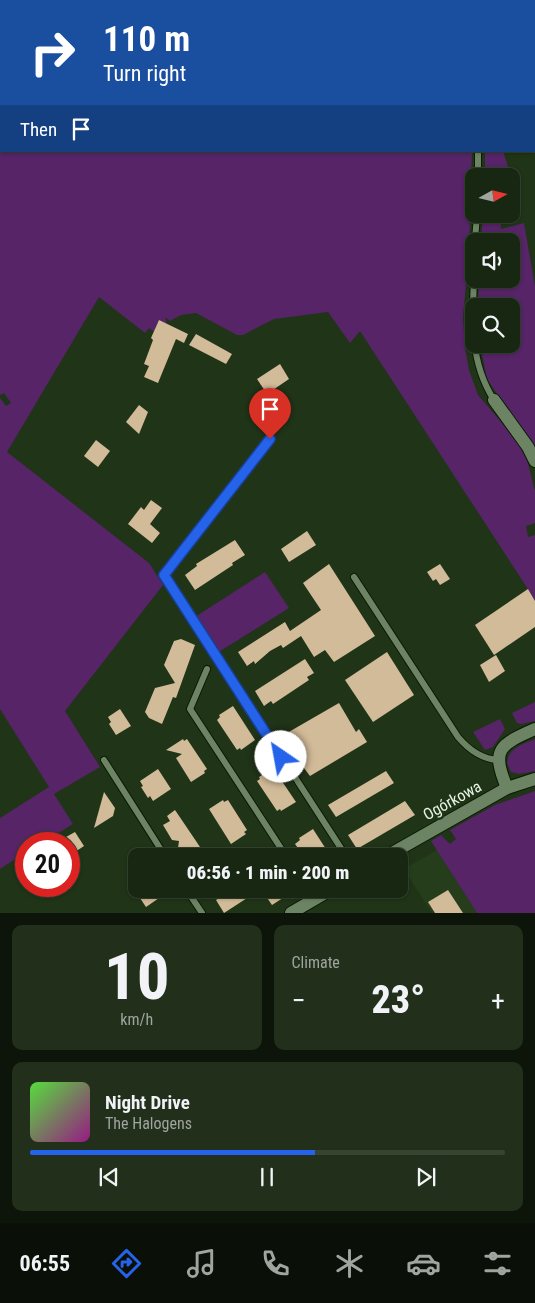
<!DOCTYPE html>
<meta charset="utf-8">
<style>
body{margin:0;font-family:"Roboto Condensed",sans-serif;background:#212f1b;color:#f1f3f6;height:100vh;display:flex;flex-direction:column;font-size:19px;white-space:nowrap}
*{box-sizing:border-box;margin:0}
p{font-size:16px;color:#9fa59f}
.icon{flex:none;width:28px;height:28px;fill:none;stroke:currentColor;stroke-width:2;stroke-linecap:round;stroke-linejoin:round}
.map{position:relative;height:913px;overflow:hidden}
.details{display:flex;flex-direction:column;gap:12px;padding:12px;background:#0d150a;flex:1}
.details>*{flex:none}
.top-card{position:absolute;left:0px;top:0px;width:535px;height:152px;box-shadow:0 1px 4px #0004,0 0 0 1px #364432;background:#1a4fa0;color:#fff;overflow:hidden}
.needle{width:32px;rotate:82deg}
.controls{position:absolute;left:465px;top:168px;display:grid;gap:10px}
.controls a{display:grid;place-items:center;width:55px;height:55px;border-radius:10px;background:#182712;box-shadow:0 1px 4px #0004,0 0 0 1px #364432;font-size:25px}
.speed{position:absolute;left:15px;top:832px;display:flex;gap:10px;font-size:25px;font-weight:700;text-align:center}
.speed>*{display:grid;place-content:center;width:65px;height:65px;border-radius:50%;background:#182712;box-shadow:0 1px 4px #0004,0 0 0 1px #364432;line-height:1}
.speed .limit{border:8px solid #d22;background:#fff;color:#111}
.pin{position:absolute;display:grid;place-items:center;width:42px;height:42px;color:#fff;margin:-51px -21px;border-radius:50% 50% 50% 0;rotate:-45deg;box-shadow:0 0 5px #0007}
.pin .icon{rotate:45deg}
.me{position:absolute;width:55px;margin:-28px;rotate:327deg;stroke-linejoin:round;filter:drop-shadow(0 0 4px #0008)}
.turn{display:flex;align-items:center;gap:18px;height:105px;padding:0 20px;font-size:22px}
.turn .icon{width:65px;height:65px;stroke-width:2.5}
.turn b{display:block;font-size:35px;line-height:42px}
.then{display:flex;align-items:center;height:48px;padding:0 20px;background:#0003;gap:10px;font-size:19px}
.big{font-size:38px;font-weight:800;line-height:1.1}
.details .widget{flex:1;display:flex;flex-direction:column;justify-content:center;gap:8px;min-width:0;padding:0 18px;border-radius:10px;background:#212f1b}
.details .dial{align-items:center;gap:0}
.dial b{font-size:65px;line-height:1}
.song{display:flex;align-items:center;gap:15px}
.cover{width:60px;height:60px;border-radius:8px;background:linear-gradient(135deg,hsl(110 70% 55%),hsl(310 70% 35%))}
.played{height:5px;border-radius:2px;background:linear-gradient(90deg,#2563eb 60%,#364432 60%)}
.keys{display:flex;justify-content:space-around;direction:ltr}
.heat{display:flex;justify-content:space-between;align-items:center;font-size:28px;direction:ltr}
.details .tiles{flex:1;display:grid;gap:12px;grid-template-columns:1fr 1fr}
.widget:last-child{grid-column:span 2}
.trip{position:absolute;left:128px;top:848px;width:280px;height:50px;border-radius:10px;background:#182712;box-shadow:0 1px 4px #0004,0 0 0 1px #364432;font-weight:800;line-height:50px;text-align:center}
.menu{display:flex;height:80px;justify-content:space-around;align-items:center;background:#0a1007;color:#9fa59f}
.menu .icon{width:35px;height:35px}
.menu .selected{color:#2563eb}
.menu b{font-size:22px;color:#f1f3f6}
.map>svg:first-child{display:block}
.built{fill:#263d1b}
.green{fill:#562467}
.building{fill:#d2bb98}
.lines{fill:none;stroke-linecap:round;stroke-linejoin:round}
.service-casing{stroke:#091b02;stroke-width:8}
.minor-casing{stroke:#091b02;stroke-width:14}
.motorway-casing{stroke:#091b02;stroke-width:24}
.service{stroke:#6d8464;stroke-width:6}
.minor{stroke:#6d8464;stroke-width:12}
.motorway{stroke:#d25662;stroke-width:22}
.route-casing{stroke:#184099;stroke-width:12}
.route{stroke:#2563eb;stroke-width:9}
.labels{text-anchor:middle;stroke-width:5;stroke-linejoin:round;paint-order:stroke}
.street-label{font-size:16px;fill:#e7f4e3;stroke:#203418}
</style>
<div class="map">
<svg width="535" height="913" viewBox="0 0 535 913">
<rect width="100%" height="100%" fill="#203418"/>
<path class="built" d="M 437,850 L 477,913 L 432,913 L 404,869 Z"/>
<g class="green">
<path d="M 0,0 L 442,0 L 1,1 L 1,151 L 472,151 L 469,252 L 463,317 L 465,348 L 469,370 L 478,395 L 514,437 L 526,456 L 535,491 L 535,523 L 526,526 L 528,537 L 535,535 L 535,600 L 360,331 L 350,343 L 328,312 L 274,319 L 243,335 L 237,335 L 196,313 L 181,315 L 170,321 L 165,317 L 167,324 L 159,320 L 155,328 L 160,331 L 157,334 L 149,328 L 145,333 L 99,297 L 7,452 L 149,563 L 163,585 L 65,711 L 100,767 L 54,794 L 73,824 L 40,844 L 26,844 L 26,852 L 0,869 L 0,818 L 49,787 L 0,709 L 0,398 L 6,406 L 11,403 L 4,393 L 0,395 Z"/>
<path d="M 485,151 L 503,151 L 511,176 L 485,176 Z"/>
<path d="M 483,214 L 500,214 L 501,229 L 524,223 L 535,286 L 535,450 L 487,379 L 480,344 L 511,344 L 511,306 L 478,306 L 479,279 L 511,279 L 511,241 L 481,241 Z"/>
<path d="M 265,572 L 289,608 L 217,653 L 195,617 Z"/>
<path d="M 535,702 L 535,721 L 521,724 L 517,723 L 512,713 Z"/>
<path d="M 500,719 L 505,729 L 493,747 L 485,750 L 473,732 Z"/>
<path d="M 535,739 L 535,771 L 519,774 L 511,772 L 507,763 C 509,747 522,745 535,739 Z"/>
<path d="M 535,791 L 535,913 L 477,913 L 431,841 L 441,835 L 450,844 L 456,839 L 450,830 L 495,805 Z"/>
</g>
<g class="building">
<path d="M 159,320 L 188,334 L 184,343 L 176,339 L 158,383 L 144,377 L 149,366 L 144,364 L 153,340 L 151,338 Z"/>
<path d="M 196,334 L 232,354 L 226,364 L 189,345 Z"/>
<path d="M 280,364 L 289,379 L 267,394 L 257,379 Z"/>
<path d="M 139,405 L 148,412 L 139,434 L 126,422 Z"/>
<path d="M 96,440 L 110,451 L 98,467 L 84,456 Z"/>
<path d="M 151,500 L 162,508 L 150,524 L 160,533 L 152,543 L 128,524 L 141,507 L 144,510 Z"/>
<path d="M 307,531 L 316,545 L 289,562 L 281,549 Z"/>
<path d="M 235,540 L 245,555 L 232,563 L 233,565 L 195,590 L 185,575 L 197,566 L 196,564 Z"/>
<path d="M 329,564 L 375,636 L 334,662 L 325,650 L 314,657 L 301,636 L 283,648 L 281,645 L 270,651 L 255,664 L 254,661 L 247,666 L 238,652 L 285,622 L 290,631 L 321,610 L 303,583 Z"/>
<path d="M 440,564 L 450,579 L 440,585 L 436,579 L 433,581 L 427,572 Z"/>
<path d="M 528,589 L 535,601 L 535,627 L 494,655 L 475,625 Z"/>
<path d="M 181,639 L 195,645 L 176,698 L 173,697 L 162,724 L 149,718 L 145,712 L 155,688 L 175,683 L 164,665 L 174,641 Z"/>
<path d="M 387,652 L 414,695 L 373,722 L 345,680 Z"/>
<path d="M 496,655 L 505,671 L 489,682 L 480,665 Z"/>
<path d="M 305,659 L 314,673 L 307,677 L 309,680 L 273,704 L 271,701 L 264,706 L 255,691 Z"/>
<path d="M 339,703 L 356,732 L 359,729 L 367,742 L 310,776 L 301,764 L 304,762 L 287,733 Z"/>
<path d="M 233,706 L 255,740 L 241,750 L 240,748 L 237,750 L 217,720 L 220,717 L 219,715 Z"/>
<path d="M 120,709 L 131,726 L 116,735 L 109,724 L 111,722 L 108,717 Z"/>
<path d="M 183,739 L 184,741 L 187,739 L 207,769 L 204,771 L 205,773 L 191,782 L 176,758 L 182,754 L 166,750 Z"/>
<path d="M 273,768 L 296,802 L 281,811 L 280,809 L 277,811 L 257,781 L 260,779 L 259,777 Z"/>
<path d="M 158,769 L 171,789 L 153,801 L 150,796 L 148,798 L 141,787 L 143,786 L 140,781 Z"/>
<path d="M 386,771 L 394,783 L 336,817 L 328,805 Z"/>
<path d="M 104,792 L 115,808 L 113,816 L 94,828 Z"/>
<path d="M 223,800 L 224,802 L 228,800 L 247,830 L 244,832 L 246,834 L 231,844 L 209,809 Z"/>
<path d="M 405,801 L 415,815 L 357,849 L 348,835 Z"/>
<path d="M 175,810 L 196,841 L 206,856 L 183,856 L 178,848 L 179,841 L 172,840 L 163,825 L 170,821 L 167,816 Z"/>
<path d="M 313,829 L 324,846 L 331,856 L 304,856 L 295,844 L 300,840 L 299,838 Z"/>
<path d="M 75,832 L 84,846 L 75,852 L 66,837 Z"/>
<path d="M 134,889 L 157,889 L 162,896 L 146,907 Z"/>
<path d="M 234,889 L 281,889 L 286,896 L 272,905 L 261,889 L 224,913 L 216,900 Z"/>
<path d="M 448,890 L 463,913 L 435,913 L 428,902 Z"/>
</g>
<g class="lines">
<defs>
<g id="service">
<path d="M 450,0 L 450,1"/>
<path d="M 478,176 L 478,151"/>
<path d="M 475,241 L 477,214"/>
<path d="M 474,279 C 472,321 470,363 494,400"/>
<path d="M 270,439 L 164,575 L 346,856"/>
<path d="M 354,577 L 458,737 C 469,750 481,759 498,760"/>
<path d="M 207,669 L 190,709 L 286,856"/>
<path d="M 104,760 L 165,856"/>
<path d="M 186,889 L 202,913"/>
<path d="M 306,889 L 313,900"/>
</g>
<g id="minor">
<path d="M 494,400 L 528,447 L 535,461"/>
<path d="M 507,788 C 491,749 499,745 535,729"/>
<path d="M 387,856 L 507,788 L 535,779"/>
<path d="M 291,913 L 332,889"/>
</g>
<g id="motorway">
<path d="M 493,0 L 494,1"/>
<path d="M 534,8 L 535,12"/>
<path d="M 534,136 L 535,141"/>
</g>
</defs>
<use href="#service" class="service-casing"/>
<use href="#minor" class="minor-casing"/>
<use href="#motorway" class="motorway-casing"/>
<use href="#service" class="service"/>
<use href="#minor" class="minor"/>
<use href="#motorway" class="motorway"/>
</g>
<g class="lines">
<defs>
<path id="route" d="M 270,439 L 164,575 L 281,757"/>
</defs>
<use href="#route" class="route-casing"/>
<use href="#route" class="route"/>
</g>
<g class="labels">
<g class="street-label">
<text transform="translate(452 800) rotate(-29)" y="6">Ogórkowa</text>
</g>
</g>
</svg>
<div class="controls">
<a><svg class="needle" viewBox="-14 -14 28 28"><path d="M0-13l5 13h-10z" fill="#e53935"/><path d="M0 13l5-13h-10z" fill="#9fa59f"/></svg></a>
<a><svg class="icon" aria-label="sound" viewBox="0 0 24 24"><path d="M4 9h4l5-4v14l-5-4H4zM17 9q2 3 0 6"/></svg></a>
<a><svg class="icon" aria-label="search" viewBox="0 0 24 24"><circle cx="10" cy="10" r="6"/><path d="M15 15l6 6"/></svg></a>
</div>
<div class="speed"><div class="limit">20</div></div>
<div class="pin" style="left:270px;top:439px;background:#d93025"><svg class="icon" aria-label="arrive" viewBox="0 0 24 24"><path d="M6 21V4h12l-3 4 3 4H6"/></svg></div>
<svg class="me" style="left:281px;top:757px" viewBox="-20 -20 40 40"><circle r="19" fill="#fff"/><path d="M0-13L10 11 0 6-10 11z" fill="#2563eb"/></svg>
<div class="trip">06:56 · 1 min · 200 m</div>
<div class="top-card">
<div class="turn"><svg class="icon" aria-label="right" viewBox="0 0 24 24"><path d="M7 20v-9h11M14 6l5 5-5 5"/></svg><div><b>110 m</b>Turn right</div></div>
<div class="then">Then<svg class="icon" aria-label="arrive" viewBox="0 0 24 24"><path d="M6 21V4h12l-3 4 3 4H6"/></svg></div>
</div>
</div>
<section class="details">
<div class="tiles">
<div class="widget dial"><b>10</b><p>km/h</p></div>
<div class="widget"><p>Climate</p>
<div class="heat"><a>−</a><b class="big">23°</b><a>+</a></div>
</div>
<div class="widget">
<div class="song"><i class="cover"></i><div><b>Night Drive</b><p>The Halogens</p></div></div>
<div class="played"></div>
<div class="keys"><svg class="icon" aria-label="previous" viewBox="0 0 24 24"><path d="M18 5L8 12l10 7zM5 5v14"/></svg><svg class="icon" aria-label="pause" viewBox="0 0 24 24"><path d="M8 5v14M16 5v14"/></svg><svg class="icon" aria-label="next" viewBox="0 0 24 24"><path d="M6 5l10 7-10 7zM19 5v14"/></svg></div>
</div>
</div>
</section>
<nav class="menu">
<b>06:55</b>
<svg class="icon selected" aria-label="directions" viewBox="0 0 24 24"><path d="M12 3l9 9-9 9-9-9zM9 14v-3h6M13 9l2 2-2 2"/></svg>
<svg class="icon" aria-label="music" viewBox="0 0 24 24"><path d="M9 18V5l10-2v13"/><circle cx="6" cy="18" r="3"/><circle cx="16" cy="16" r="3"/></svg>
<svg class="icon" aria-label="phone" viewBox="0 0 24 24"><path d="M5 4h4l2 5-3 2q2 4 5 5l2-3 5 2v4C11 20 4 13 5 4z"/></svg>
<svg class="icon" aria-label="climate" viewBox="0 0 24 24"><path d="M12 3v18M4 7l16 10M4 17L20 7"/></svg>
<svg class="icon" aria-label="car" viewBox="0 0 24 24"><path d="M5 17H2v-5l4-1 3-4h7l3 4 3 1v5h-3M9 17h6M6 11h13"/><circle cx="7" cy="17" r="2"/><circle cx="17" cy="17" r="2"/></svg>
<svg class="icon" aria-label="filters" viewBox="0 0 24 24"><path d="M4 7h16M4 17h16"/><circle cx="9" cy="7" r="2"/><circle cx="15" cy="17" r="2"/></svg>
</nav>
